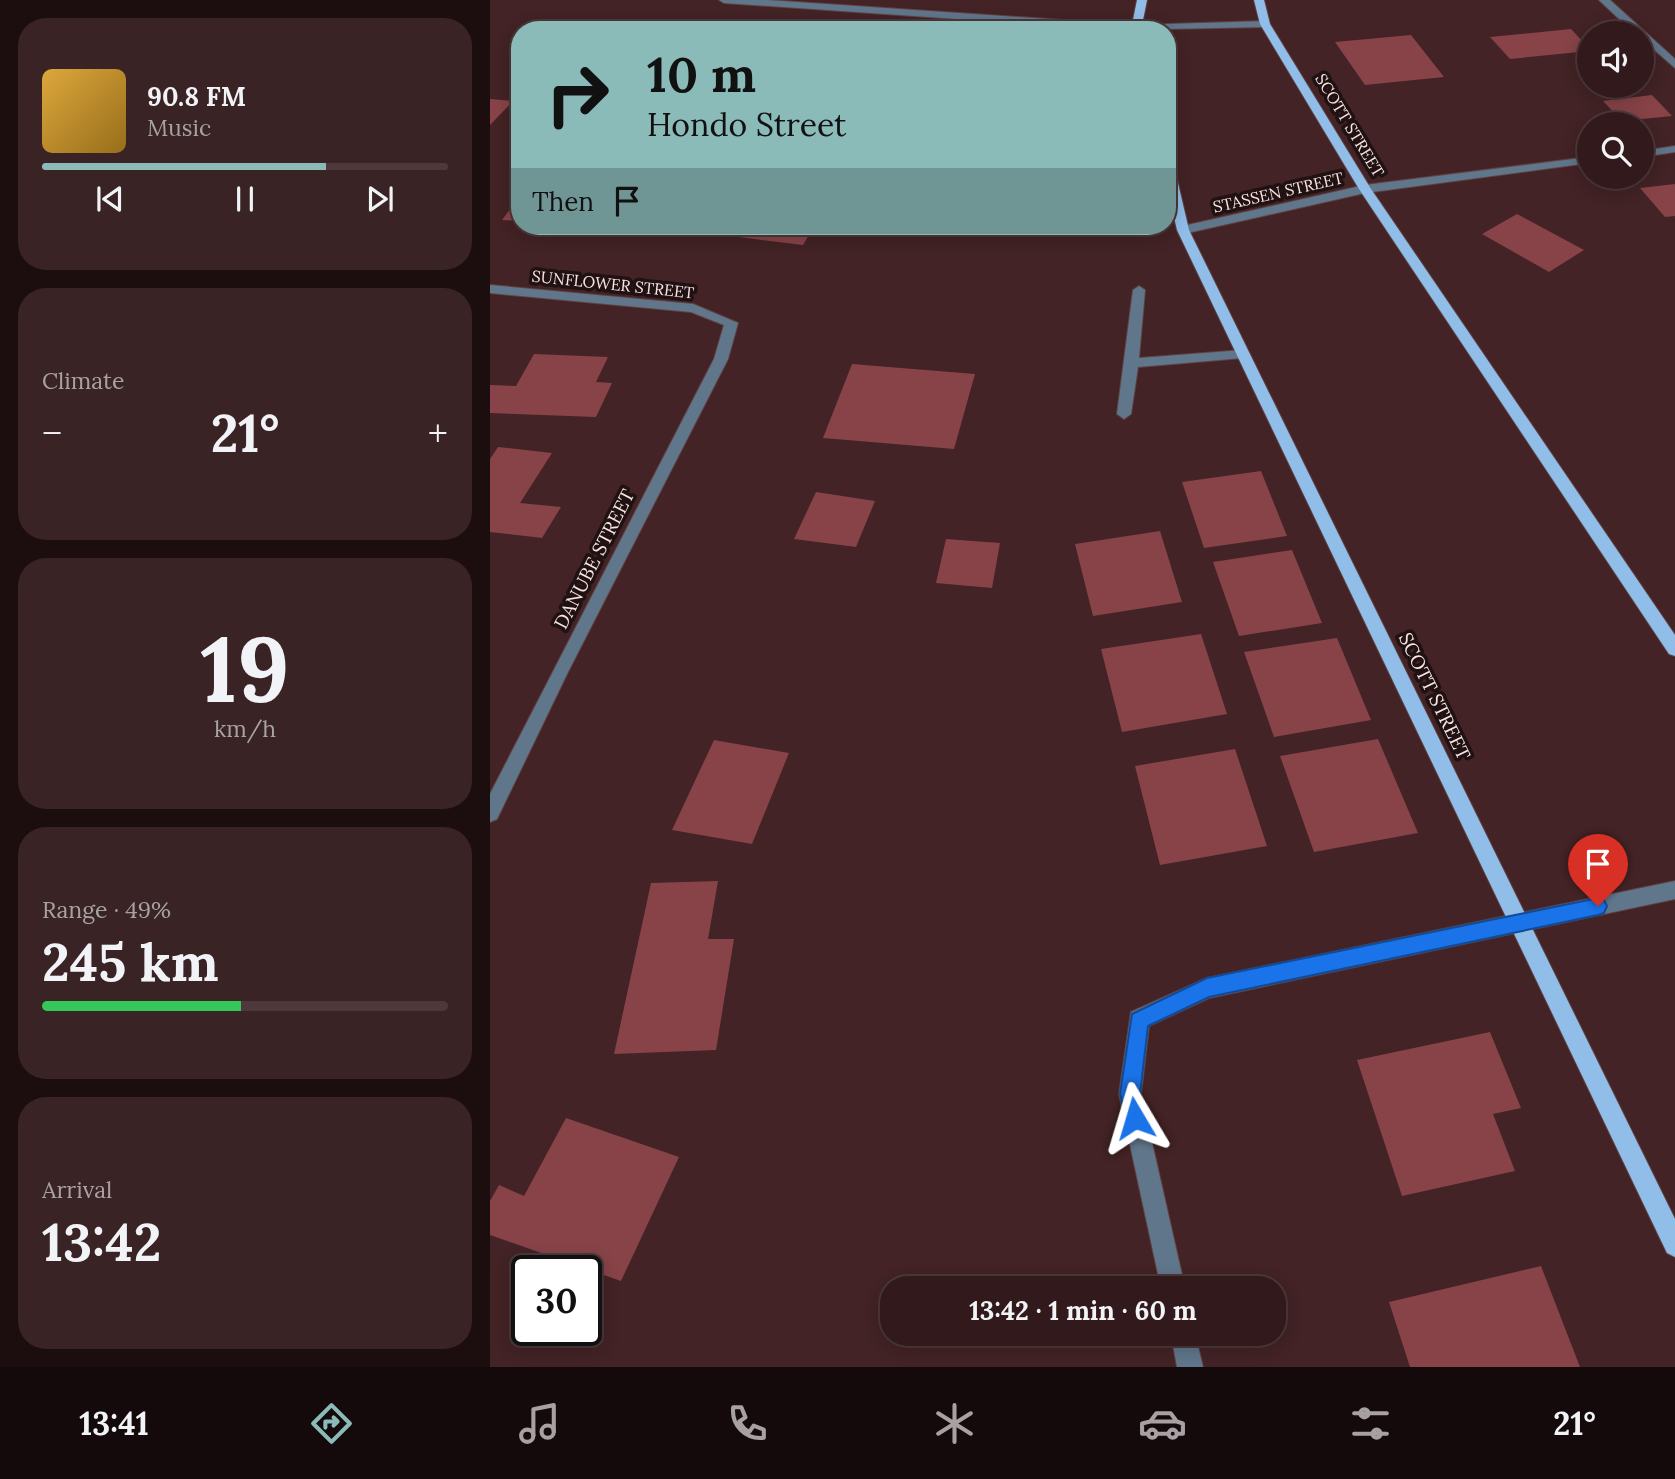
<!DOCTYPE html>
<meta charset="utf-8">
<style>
body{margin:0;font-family:Lora,serif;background:#3a2325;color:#f1f3f6;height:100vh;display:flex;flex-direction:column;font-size:26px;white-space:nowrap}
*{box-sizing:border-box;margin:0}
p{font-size:23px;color:#a8a1a3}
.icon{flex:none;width:38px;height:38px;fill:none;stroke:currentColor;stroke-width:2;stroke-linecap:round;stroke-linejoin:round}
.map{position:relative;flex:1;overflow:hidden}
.side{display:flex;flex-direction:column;gap:18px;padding:18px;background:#1c0e0f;width:490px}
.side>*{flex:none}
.banner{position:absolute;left:21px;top:21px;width:665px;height:214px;border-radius:28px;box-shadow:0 4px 18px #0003,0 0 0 2px #4d383b;background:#8bbbb9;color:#111;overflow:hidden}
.fabs{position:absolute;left:1087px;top:21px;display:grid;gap:14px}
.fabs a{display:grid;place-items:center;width:77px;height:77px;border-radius:50%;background:#321a1c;box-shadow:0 4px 18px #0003,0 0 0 2px #4d383b;font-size:35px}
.speed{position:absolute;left:21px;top:1255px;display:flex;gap:14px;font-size:35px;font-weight:700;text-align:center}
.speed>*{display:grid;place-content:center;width:91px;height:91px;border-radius:50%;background:#321a1c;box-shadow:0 4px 18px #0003,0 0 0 2px #4d383b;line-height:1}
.speed .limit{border:4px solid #111;border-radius:10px;background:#fff;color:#111}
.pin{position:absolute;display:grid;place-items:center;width:60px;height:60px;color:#fff;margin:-72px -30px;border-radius:50% 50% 50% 0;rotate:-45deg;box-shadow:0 0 7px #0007}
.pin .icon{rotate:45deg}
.me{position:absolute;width:77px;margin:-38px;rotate:353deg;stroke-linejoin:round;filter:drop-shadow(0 0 5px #0008)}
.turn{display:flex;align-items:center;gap:24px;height:147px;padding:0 21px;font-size:32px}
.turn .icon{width:91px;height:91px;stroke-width:2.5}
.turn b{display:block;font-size:49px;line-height:60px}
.then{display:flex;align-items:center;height:66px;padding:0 21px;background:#0003;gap:14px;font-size:26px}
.big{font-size:52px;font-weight:800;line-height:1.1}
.side .tile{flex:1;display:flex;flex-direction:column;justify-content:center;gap:10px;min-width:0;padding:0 24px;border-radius:28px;background:#3a2325}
.side .dial{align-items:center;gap:0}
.dial b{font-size:91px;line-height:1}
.song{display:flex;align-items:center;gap:21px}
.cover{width:84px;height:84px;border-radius:10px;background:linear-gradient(135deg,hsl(40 70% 55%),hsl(40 70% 35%))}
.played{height:7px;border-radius:4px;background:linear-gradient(90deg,#8bbbb9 70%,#4d383b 70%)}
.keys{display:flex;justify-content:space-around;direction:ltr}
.heat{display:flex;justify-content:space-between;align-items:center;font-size:38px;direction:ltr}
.charge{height:10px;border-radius:5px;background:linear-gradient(90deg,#34c759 49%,#4d383b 0)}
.trip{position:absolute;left:390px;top:1276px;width:406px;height:70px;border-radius:28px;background:#321a1c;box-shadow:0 4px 18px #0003,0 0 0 2px #4d383b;font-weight:800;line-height:70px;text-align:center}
.menu{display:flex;height:112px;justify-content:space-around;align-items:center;background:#140a0b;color:#a8a1a3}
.menu .icon{width:49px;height:49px}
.menu .selected{color:#8bbbb9}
.menu b{font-size:32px;color:#f1f3f6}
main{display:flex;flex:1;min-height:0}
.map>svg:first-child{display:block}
.building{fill:#874348}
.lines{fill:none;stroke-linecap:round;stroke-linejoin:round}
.minor-casing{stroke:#604243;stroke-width:2}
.major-casing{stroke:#604243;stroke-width:2}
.minor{fill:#60768b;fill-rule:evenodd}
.major{fill:#90bee9;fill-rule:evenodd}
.route{fill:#1a73e8;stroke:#114b97;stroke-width:2}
.labels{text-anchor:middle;stroke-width:7;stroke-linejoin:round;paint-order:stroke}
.far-street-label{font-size:16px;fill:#f9e3e3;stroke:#201212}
.street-label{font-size:19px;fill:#f9e3e3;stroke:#201212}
</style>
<main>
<section class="side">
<div class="tile">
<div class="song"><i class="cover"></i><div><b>90.8 FM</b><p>Music</p></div></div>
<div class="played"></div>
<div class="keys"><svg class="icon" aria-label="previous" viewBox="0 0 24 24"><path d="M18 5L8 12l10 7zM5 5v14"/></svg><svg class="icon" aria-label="pause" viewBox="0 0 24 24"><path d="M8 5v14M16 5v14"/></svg><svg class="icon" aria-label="next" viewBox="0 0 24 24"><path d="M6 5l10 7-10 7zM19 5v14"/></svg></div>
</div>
<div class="tile"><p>Climate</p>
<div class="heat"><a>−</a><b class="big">21°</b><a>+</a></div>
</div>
<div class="tile dial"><b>19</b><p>km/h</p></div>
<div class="tile"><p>Range · 49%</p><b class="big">245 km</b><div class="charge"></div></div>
<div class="tile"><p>Arrival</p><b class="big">13:42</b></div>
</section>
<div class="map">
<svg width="1185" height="1367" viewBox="0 0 1185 1367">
<rect width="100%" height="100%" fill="#432325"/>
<g class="building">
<path d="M 1081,29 L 1099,48 L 1099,51 L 1020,59 L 1000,37 Z"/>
<path d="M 921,35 L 954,77 L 875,85 L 845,42 Z"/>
<path d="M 1162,95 L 1182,116 L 1132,121 L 1113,101 Z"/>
<path d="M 0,99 L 23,101 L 0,125 Z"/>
<path d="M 1185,184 L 1185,216 L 1175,217 L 1150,188 Z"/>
<path d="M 30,196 L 30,221 L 12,220 Z"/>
<path d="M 1027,214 L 1094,250 L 1059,272 L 992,234 Z"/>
<path d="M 125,226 L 198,226 L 192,237 L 120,234 Z"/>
<path d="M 256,226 L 324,226 L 313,245 L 249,237 Z"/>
<path d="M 44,354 L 118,357 L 106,382 L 122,383 L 106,417 L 0,413 L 0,385 L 26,386 Z"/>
<path d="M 362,364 L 485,374 L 464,449 L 333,438 Z"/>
<path d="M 8,447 L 62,453 L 30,503 L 71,507 L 52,538 L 0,532 L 0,459 Z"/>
<path d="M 771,471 L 797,536 L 714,548 L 692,482 Z"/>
<path d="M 326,492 L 385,501 L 366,547 L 304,539 Z"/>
<path d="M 670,531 L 692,602 L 603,616 L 585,544 Z"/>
<path d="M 456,539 L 510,543 L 502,588 L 446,583 Z"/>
<path d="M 802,550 L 832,623 L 749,636 L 723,562 Z"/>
<path d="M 711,634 L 737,714 L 632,732 L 611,649 Z"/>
<path d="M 847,638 L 881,720 L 784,737 L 754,652 Z"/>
<path d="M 888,739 L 928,833 L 824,852 L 790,756 Z"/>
<path d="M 224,740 L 299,753 L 262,844 L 182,830 Z"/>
<path d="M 745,749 L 777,846 L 670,865 L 645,766 Z"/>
<path d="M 228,881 L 218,939 L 244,939 L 226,1050 L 124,1054 L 161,883 Z"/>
<path d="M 1000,1032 L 1031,1108 L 1003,1114 L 1025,1171 L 912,1196 L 867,1060 Z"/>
<path d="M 76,1118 L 189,1157 L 131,1281 L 0,1235 L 0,1201 L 9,1185 L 34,1196 Z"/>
<path d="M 1051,1266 L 1090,1367 L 920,1367 L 899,1302 Z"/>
</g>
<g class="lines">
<defs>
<g id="minor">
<path d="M 229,0 L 277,0 L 646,25 L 775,21 L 780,24 L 775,27 L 628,30 L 234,3 Z"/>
<path d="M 1109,0 L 1120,0 L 1185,59 L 1185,68 L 1152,39 L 1152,33 L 1144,33 Z"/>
<path d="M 1185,146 L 1185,152 L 1152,157 L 1152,151 Z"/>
<path d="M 1099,157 L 1099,163 L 875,193 L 693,234 L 687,230 L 693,226 L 875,185 Z"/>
<path d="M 0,285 L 203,304 L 248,323 L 238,359 L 78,672 L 7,819 L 0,822 L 0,794 L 224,359 L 234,325 L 201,312 L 0,293 Z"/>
<path d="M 649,286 L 655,290 L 649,358 L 753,350 L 760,354 L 753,358 L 648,367 L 641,414 L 634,419 L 627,414 L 643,290 Z"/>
<path d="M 1185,881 L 1185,899 L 719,998 L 659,1026 L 651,1094 L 695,1288 L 671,1288 L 629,1094 L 641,1012 L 717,978 Z"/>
<path d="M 681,1334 L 705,1334 L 713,1367 L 687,1367 Z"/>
</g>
<g id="major">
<path d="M 647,0 L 657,0 L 651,30 L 641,30 Z"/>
<path d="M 764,0 L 774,0 L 780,24 L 881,189 L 1185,635 L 1185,656 L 1179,654 L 869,189 L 770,24 Z"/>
<path d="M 677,159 L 683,162 L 699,230 L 1185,1219 L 1185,1257 L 1177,1253 L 687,230 L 677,188 Z"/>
</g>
</defs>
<use href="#minor" class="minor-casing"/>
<use href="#major" class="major-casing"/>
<use href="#minor" class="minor"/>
<use href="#major" class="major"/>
</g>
<path class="route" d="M 1108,898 L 1114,900 L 1117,906 L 1114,913 L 1108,915 L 719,997 L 658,1026 L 650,1094 L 655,1118 L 652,1126 L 645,1129 L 638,1126 L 630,1094 L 642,1014 L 717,978 Z"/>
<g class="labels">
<g class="far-street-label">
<text transform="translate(860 125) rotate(59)" y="6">SCOTT STREET</text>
<text transform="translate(788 192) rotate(-13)" y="6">STASSEN STREET</text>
<text transform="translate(123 284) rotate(6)" y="6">SUNFLOWER STREET</text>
</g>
<g class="street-label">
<text transform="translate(104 559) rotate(-63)" y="7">DANUBE STREET</text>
<text transform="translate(945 696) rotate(64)" y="7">SCOTT STREET</text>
</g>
</g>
</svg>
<div class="fabs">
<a><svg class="icon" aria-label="sound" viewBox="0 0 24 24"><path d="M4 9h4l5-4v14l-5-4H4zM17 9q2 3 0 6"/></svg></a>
<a><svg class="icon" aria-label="search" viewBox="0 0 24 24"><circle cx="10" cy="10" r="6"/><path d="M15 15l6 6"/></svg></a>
</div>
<div class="speed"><div class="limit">30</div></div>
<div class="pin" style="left:1108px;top:906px;background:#d93025"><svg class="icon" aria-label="arrive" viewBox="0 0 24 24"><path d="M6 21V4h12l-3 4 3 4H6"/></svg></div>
<svg class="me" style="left:645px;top:1118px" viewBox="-20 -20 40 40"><path d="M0-17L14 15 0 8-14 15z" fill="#1a73e8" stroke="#fff" stroke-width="4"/></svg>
<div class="trip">13:42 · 1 min · 60 m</div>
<div class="banner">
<div class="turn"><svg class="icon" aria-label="right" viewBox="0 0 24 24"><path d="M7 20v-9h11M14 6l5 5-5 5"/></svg><div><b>10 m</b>Hondo Street</div></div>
<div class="then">Then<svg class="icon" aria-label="arrive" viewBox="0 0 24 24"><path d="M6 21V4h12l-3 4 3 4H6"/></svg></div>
</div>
</div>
</main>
<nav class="menu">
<b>13:41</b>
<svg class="icon selected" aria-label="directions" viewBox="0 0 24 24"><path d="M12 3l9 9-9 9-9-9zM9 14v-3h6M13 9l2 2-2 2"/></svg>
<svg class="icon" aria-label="music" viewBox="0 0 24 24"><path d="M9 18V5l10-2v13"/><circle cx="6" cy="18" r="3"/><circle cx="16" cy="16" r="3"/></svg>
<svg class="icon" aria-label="phone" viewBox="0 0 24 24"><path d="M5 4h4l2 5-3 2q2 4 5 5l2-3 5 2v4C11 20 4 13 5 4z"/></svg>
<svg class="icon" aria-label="climate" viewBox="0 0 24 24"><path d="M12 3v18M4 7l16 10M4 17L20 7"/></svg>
<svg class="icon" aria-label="car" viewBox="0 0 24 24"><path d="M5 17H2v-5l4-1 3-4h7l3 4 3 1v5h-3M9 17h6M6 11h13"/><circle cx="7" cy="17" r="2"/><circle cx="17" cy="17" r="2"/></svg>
<svg class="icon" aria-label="filters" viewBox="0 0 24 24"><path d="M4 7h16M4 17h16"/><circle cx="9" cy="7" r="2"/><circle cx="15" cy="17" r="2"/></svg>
<b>21°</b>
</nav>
